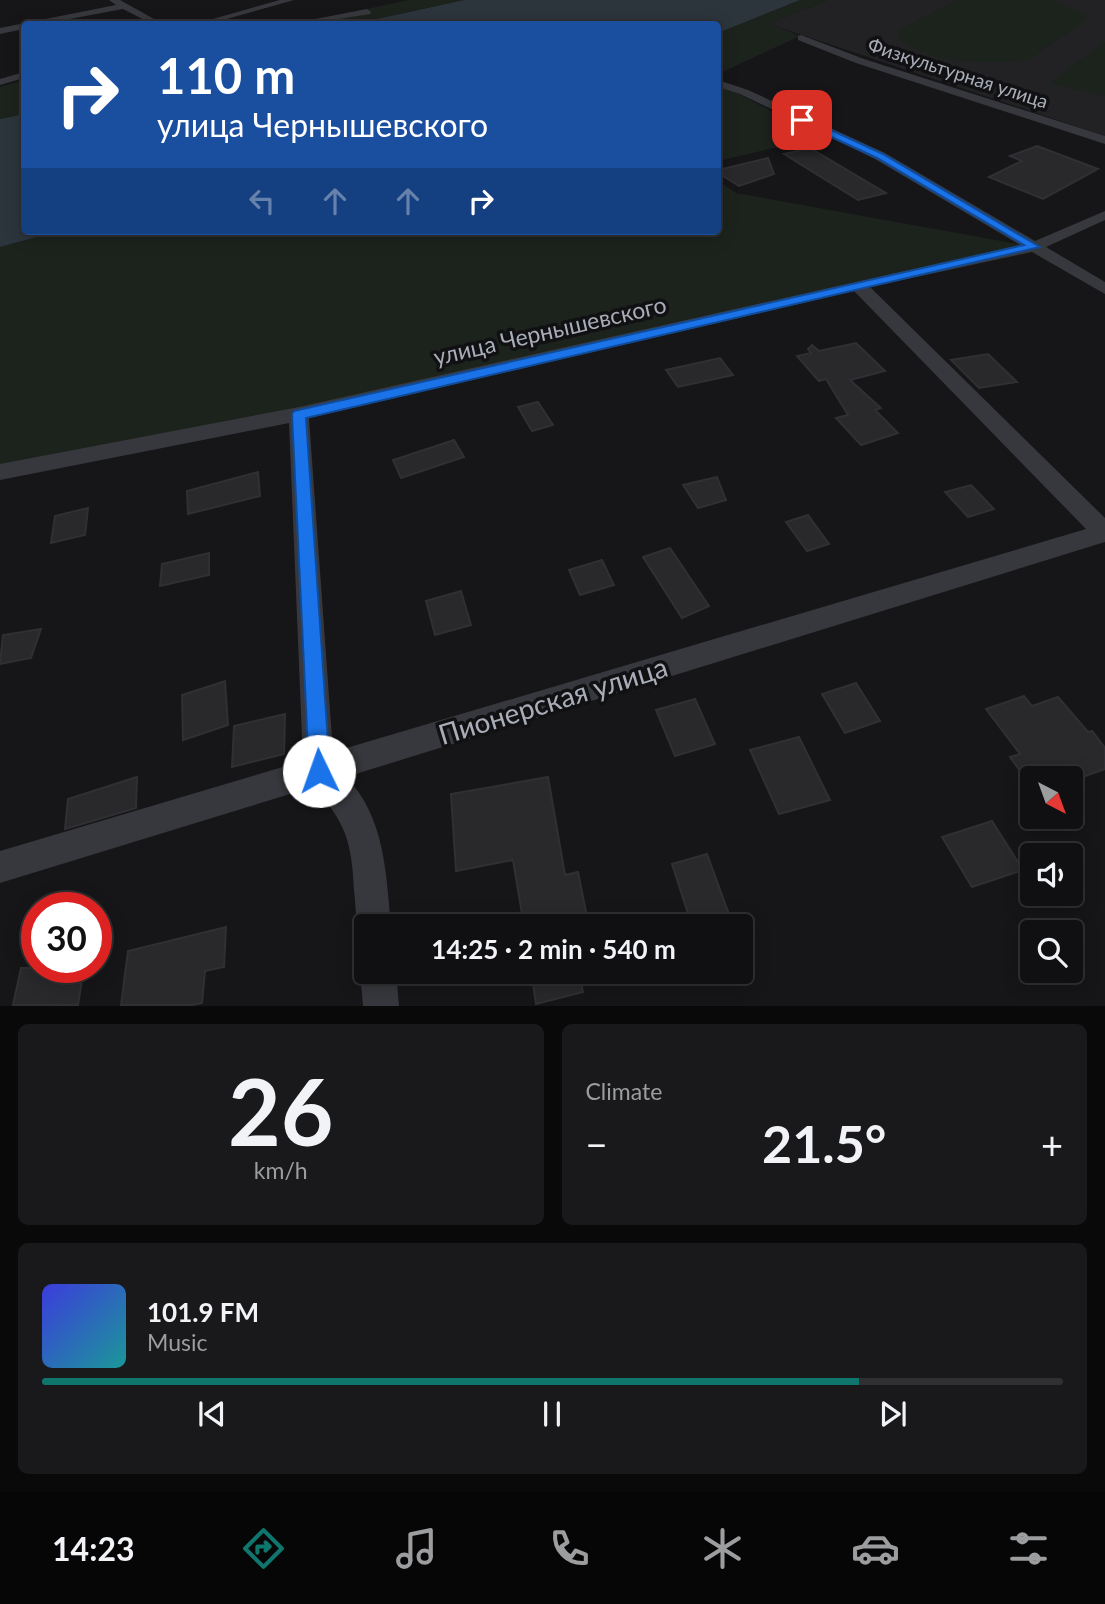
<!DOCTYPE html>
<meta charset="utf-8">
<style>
body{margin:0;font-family:Lato,sans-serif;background:#19191b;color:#f1f3f6;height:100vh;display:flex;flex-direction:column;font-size:26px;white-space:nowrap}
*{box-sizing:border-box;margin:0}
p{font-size:23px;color:#9c9d9f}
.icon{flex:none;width:38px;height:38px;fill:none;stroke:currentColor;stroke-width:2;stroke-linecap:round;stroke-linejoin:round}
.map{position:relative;height:1006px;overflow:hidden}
.drawer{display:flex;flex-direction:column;gap:18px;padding:18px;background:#09090a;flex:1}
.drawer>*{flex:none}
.guide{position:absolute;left:21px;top:21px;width:700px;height:214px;border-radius:7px;box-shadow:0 4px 18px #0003,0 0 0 2px #303032;background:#1a4fa0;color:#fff;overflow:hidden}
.needle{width:46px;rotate:139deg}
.fabs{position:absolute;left:1020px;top:766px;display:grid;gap:14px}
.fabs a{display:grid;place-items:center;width:63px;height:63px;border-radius:7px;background:#101012;box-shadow:0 4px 18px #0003,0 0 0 2px #303032;font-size:35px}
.speed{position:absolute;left:21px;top:892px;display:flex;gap:14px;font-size:35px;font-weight:700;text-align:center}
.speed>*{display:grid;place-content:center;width:91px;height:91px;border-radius:50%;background:#101012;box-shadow:0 4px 18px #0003,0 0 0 2px #303032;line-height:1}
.speed .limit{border:10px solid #d22;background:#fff;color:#111}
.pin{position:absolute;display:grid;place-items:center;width:60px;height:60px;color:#fff;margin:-30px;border-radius:14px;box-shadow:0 4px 10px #0006}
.me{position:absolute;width:77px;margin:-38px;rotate:357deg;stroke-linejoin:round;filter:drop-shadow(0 0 5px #0008)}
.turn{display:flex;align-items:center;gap:24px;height:147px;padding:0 21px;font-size:32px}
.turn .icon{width:91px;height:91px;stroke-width:2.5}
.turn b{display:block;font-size:49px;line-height:60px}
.lanes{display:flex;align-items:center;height:66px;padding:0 21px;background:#0003;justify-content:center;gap:35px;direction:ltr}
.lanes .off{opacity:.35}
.big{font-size:52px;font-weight:700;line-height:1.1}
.drawer .widget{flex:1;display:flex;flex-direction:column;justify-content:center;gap:10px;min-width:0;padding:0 24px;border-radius:10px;background:#19191b}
.drawer .dial{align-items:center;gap:0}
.dial b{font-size:91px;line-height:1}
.song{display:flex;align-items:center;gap:21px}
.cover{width:84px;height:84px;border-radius:10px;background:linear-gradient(135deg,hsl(240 70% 55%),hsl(180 70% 35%))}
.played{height:7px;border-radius:4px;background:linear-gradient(90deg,#0f766e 80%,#303032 80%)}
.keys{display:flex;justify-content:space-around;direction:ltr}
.heat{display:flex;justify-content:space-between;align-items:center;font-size:38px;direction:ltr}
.drawer .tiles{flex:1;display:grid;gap:18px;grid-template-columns:1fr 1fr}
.widget:last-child{grid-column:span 2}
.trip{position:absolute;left:354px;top:914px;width:399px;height:70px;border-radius:7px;background:#101012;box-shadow:0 4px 18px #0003,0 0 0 2px #303032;font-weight:700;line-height:70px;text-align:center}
.tabs{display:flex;height:112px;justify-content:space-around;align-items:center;background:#060607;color:#9c9d9f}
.tabs .icon{width:49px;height:49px}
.tabs .current{color:#0f766e}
.tabs b{font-size:32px;color:#f1f3f6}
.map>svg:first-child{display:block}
.built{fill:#222225}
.green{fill:#1c231d}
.water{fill:#2c353c}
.building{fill:#29292c;stroke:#303034;stroke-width:2}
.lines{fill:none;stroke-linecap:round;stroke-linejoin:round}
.street{fill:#37383d;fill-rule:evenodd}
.route{fill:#1a73e8;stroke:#114b97;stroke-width:2}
.labels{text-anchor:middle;stroke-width:7;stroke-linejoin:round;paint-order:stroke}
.far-street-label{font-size:19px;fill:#a8adb8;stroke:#111113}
.street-label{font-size:23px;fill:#a8adb8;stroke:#111113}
.near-street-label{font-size:28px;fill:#a8adb8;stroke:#111113}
</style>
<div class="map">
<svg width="1105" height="1006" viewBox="0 0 1105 1006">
<rect width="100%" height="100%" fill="#161618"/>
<path class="built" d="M 827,0 L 1105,0 L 1105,136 L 769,24 Z"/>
<g class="green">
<path d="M 408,0 L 464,0 L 354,24 L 299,24 Z"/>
<path d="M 800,0 L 827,0 L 770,24 L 800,36 L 718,74 L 718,33 Z"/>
<path d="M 956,0 L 1052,0 L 1088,15 L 1086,20 L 1030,59 C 993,65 925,66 898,36 L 897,31 Z"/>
<path d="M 1105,41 L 1105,96 L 1049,83 Z"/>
<path d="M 24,80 L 24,114 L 0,119 L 0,87 Z"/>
<path d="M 718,86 L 737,93 L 821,137 L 718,161 Z"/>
<path d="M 718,181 L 736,193 L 1034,247 L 0,478 L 0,247 L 59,231 L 718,231 Z"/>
</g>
<g class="water">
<path d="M 464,0 L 800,0 L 718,33 L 718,24 L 354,24 Z"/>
<path d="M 24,114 L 24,231 L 59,231 L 0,247 L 0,119 Z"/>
</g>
<g class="building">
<path d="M 1037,146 L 1098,169 L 1043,199 L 989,177 L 1022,161 L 1010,156 Z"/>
<path d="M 810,148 L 886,193 L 858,200 L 784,154 Z"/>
<path d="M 768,158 L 774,174 L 739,186 L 718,173 L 718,170 Z"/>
<path d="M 856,343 L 885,371 L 850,380 L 881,408 L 875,410 L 898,433 L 861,445 L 836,418 L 848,415 L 826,379 L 819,381 L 797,356 L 811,353 L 808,349 L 812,345 L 819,351 Z"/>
<path d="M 988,354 L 1017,382 L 979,388 L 951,360 Z"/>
<path d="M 720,358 L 733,375 L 678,387 L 666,370 Z"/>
<path d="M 538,402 L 553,425 L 532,431 L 518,407 Z"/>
<path d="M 454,440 L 464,457 L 401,478 L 393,460 Z"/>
<path d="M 258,472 L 260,496 L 188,514 L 187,491 Z"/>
<path d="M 717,477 L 726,500 L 698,508 L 683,485 Z"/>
<path d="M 971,485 L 994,509 L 968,517 L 945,492 Z"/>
<path d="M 88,508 L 85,535 L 51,543 L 55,516 Z"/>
<path d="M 808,515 L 829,544 L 807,551 L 786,522 Z"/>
<path d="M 670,548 L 709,606 L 682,618 L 643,557 Z"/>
<path d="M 209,553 L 209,575 L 160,586 L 162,564 Z"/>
<path d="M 602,560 L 614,585 L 580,595 L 569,570 Z"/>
<path d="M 461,591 L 471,625 L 435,635 L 426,601 Z"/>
<path d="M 41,629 L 31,658 L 0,664 L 3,635 Z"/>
<path d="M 225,681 L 228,725 L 183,740 L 182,695 Z"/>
<path d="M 856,683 L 880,721 L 845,733 L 822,694 Z"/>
<path d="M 1024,696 L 1032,706 L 1058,697 L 1088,732 L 1092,731 L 1105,748 L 1105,769 L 1077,779 L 1026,779 L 1010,757 L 1020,754 L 986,709 Z"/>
<path d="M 695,699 L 715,744 L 675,756 L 656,710 Z"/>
<path d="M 285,714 L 284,754 L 232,767 L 234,726 Z"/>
<path d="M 799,737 L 830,800 L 779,814 L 750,750 Z"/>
<path d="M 137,777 L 136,808 L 65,829 L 68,799 Z"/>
<path d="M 548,777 L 565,875 L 578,872 L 587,917 L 569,921 L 570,926 L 524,926 L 513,860 L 456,871 L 451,794 Z"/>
<path d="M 992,821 L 1023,870 L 972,887 L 942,837 Z"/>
<path d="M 707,854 L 730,917 L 692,926 L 672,864 Z"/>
<path d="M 226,927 L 224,967 L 205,971 L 202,1003 L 192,1005 L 121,1005 L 128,951 Z"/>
<path d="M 21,968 L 84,968 L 78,1005 L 13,1005 Z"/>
<path d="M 531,971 L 579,971 L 583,992 L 536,1004 Z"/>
</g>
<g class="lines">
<g class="street">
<path d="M 109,0 L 120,0 L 163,24 L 152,24 L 123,9 L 43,24 L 24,24 L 24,29 L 0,34 L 0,28 L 116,5 Z"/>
<path d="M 280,0 L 294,0 L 209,24 L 195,24 Z"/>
<path d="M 367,9 L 371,12 L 370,14 L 308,24 L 289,24 Z"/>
<path d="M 801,35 L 864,59 L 1105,136 L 1105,144 L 856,63 L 798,40 L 798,36 Z"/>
<path d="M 24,72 L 24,78 L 0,85 L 0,79 Z"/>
<path d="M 718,80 L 748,90 L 885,153 L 1035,241 L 1105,211 L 1105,220 L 1046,247 L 1105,282 L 1105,294 L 1032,252 L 870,287 L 1105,518 L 1105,542 L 346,777 C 385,817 386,873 391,926 L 366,926 L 366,940 L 362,938 C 355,923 356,907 354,890 C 352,844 346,821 313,787 L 0,883 L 0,851 L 303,761 L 289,423 L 0,480 L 0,464 L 299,407 L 1020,245 L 875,159 L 740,94 L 718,87 ZM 854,291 L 1086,529 L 333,752 L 309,418 Z"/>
<path d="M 365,958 L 366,971 L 396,971 L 399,1006 L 363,1006 L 360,971 Z"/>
</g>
</g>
<path class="route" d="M 799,118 L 805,118 L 883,154 L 1040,247 L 306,418 L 330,771 L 327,779 L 319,782 L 312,779 L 309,771 L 292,414 L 294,411 L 1024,245 L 877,158 L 799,122 Z"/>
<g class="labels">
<g class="far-street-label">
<text transform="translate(958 73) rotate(18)" y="7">Физкультурная улица</text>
</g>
<g class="street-label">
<text transform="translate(550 331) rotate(-13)" y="8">улица Чернышевского</text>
</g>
<g class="near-street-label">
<text transform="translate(553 701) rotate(-17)" y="10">Пионерская улица</text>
</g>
</g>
</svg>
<div class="fabs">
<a><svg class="needle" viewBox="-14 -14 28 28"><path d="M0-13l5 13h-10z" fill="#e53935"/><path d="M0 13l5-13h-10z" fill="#9c9d9f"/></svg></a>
<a><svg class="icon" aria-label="sound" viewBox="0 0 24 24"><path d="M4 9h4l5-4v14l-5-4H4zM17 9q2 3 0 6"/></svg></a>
<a><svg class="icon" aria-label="search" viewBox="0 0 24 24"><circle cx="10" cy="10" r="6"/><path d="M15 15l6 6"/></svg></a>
</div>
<div class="speed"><div class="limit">30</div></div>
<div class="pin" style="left:802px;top:120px;background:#d93025"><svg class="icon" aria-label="arrive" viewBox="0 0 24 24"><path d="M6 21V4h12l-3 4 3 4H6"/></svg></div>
<svg class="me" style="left:319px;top:771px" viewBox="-20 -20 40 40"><circle r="19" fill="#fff"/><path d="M0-13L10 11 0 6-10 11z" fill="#1a73e8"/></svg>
<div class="trip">14:25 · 2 min · 540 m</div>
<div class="guide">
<div class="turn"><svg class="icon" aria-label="right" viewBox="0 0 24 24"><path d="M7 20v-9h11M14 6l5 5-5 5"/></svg><div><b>110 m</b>улица Чернышевского</div></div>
<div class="lanes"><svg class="icon off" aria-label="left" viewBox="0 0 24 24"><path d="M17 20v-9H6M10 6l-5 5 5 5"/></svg><svg class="icon off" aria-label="ahead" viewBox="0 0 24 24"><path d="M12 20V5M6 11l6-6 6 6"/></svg><svg class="icon off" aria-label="ahead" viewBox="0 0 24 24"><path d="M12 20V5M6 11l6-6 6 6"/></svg><svg class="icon" aria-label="right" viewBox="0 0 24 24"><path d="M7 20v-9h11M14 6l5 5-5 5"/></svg></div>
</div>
</div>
<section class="drawer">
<div class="tiles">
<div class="widget dial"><b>26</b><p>km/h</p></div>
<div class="widget"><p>Climate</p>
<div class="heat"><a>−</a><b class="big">21.5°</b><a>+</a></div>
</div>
<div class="widget">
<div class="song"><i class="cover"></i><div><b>101.9 FM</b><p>Music</p></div></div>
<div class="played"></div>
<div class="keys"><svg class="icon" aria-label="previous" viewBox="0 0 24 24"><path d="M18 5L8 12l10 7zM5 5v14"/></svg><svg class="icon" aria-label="pause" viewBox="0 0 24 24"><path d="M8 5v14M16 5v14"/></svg><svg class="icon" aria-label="next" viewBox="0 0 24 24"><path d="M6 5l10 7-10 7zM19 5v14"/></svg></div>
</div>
</div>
</section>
<nav class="tabs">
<b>14:23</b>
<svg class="icon current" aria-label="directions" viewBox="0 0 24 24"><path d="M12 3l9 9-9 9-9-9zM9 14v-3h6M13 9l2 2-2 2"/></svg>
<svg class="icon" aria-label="music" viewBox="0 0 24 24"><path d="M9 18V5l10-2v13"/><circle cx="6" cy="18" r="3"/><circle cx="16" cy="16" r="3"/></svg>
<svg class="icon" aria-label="phone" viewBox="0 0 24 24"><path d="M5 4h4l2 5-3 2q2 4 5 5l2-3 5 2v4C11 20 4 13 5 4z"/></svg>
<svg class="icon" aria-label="climate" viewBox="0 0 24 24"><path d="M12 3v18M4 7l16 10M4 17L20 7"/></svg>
<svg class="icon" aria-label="car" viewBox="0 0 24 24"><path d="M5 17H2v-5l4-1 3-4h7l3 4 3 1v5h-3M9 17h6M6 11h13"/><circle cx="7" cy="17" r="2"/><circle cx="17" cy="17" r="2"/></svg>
<svg class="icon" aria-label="filters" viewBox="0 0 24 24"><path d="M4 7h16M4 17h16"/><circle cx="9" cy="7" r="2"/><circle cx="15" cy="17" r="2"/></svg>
</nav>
